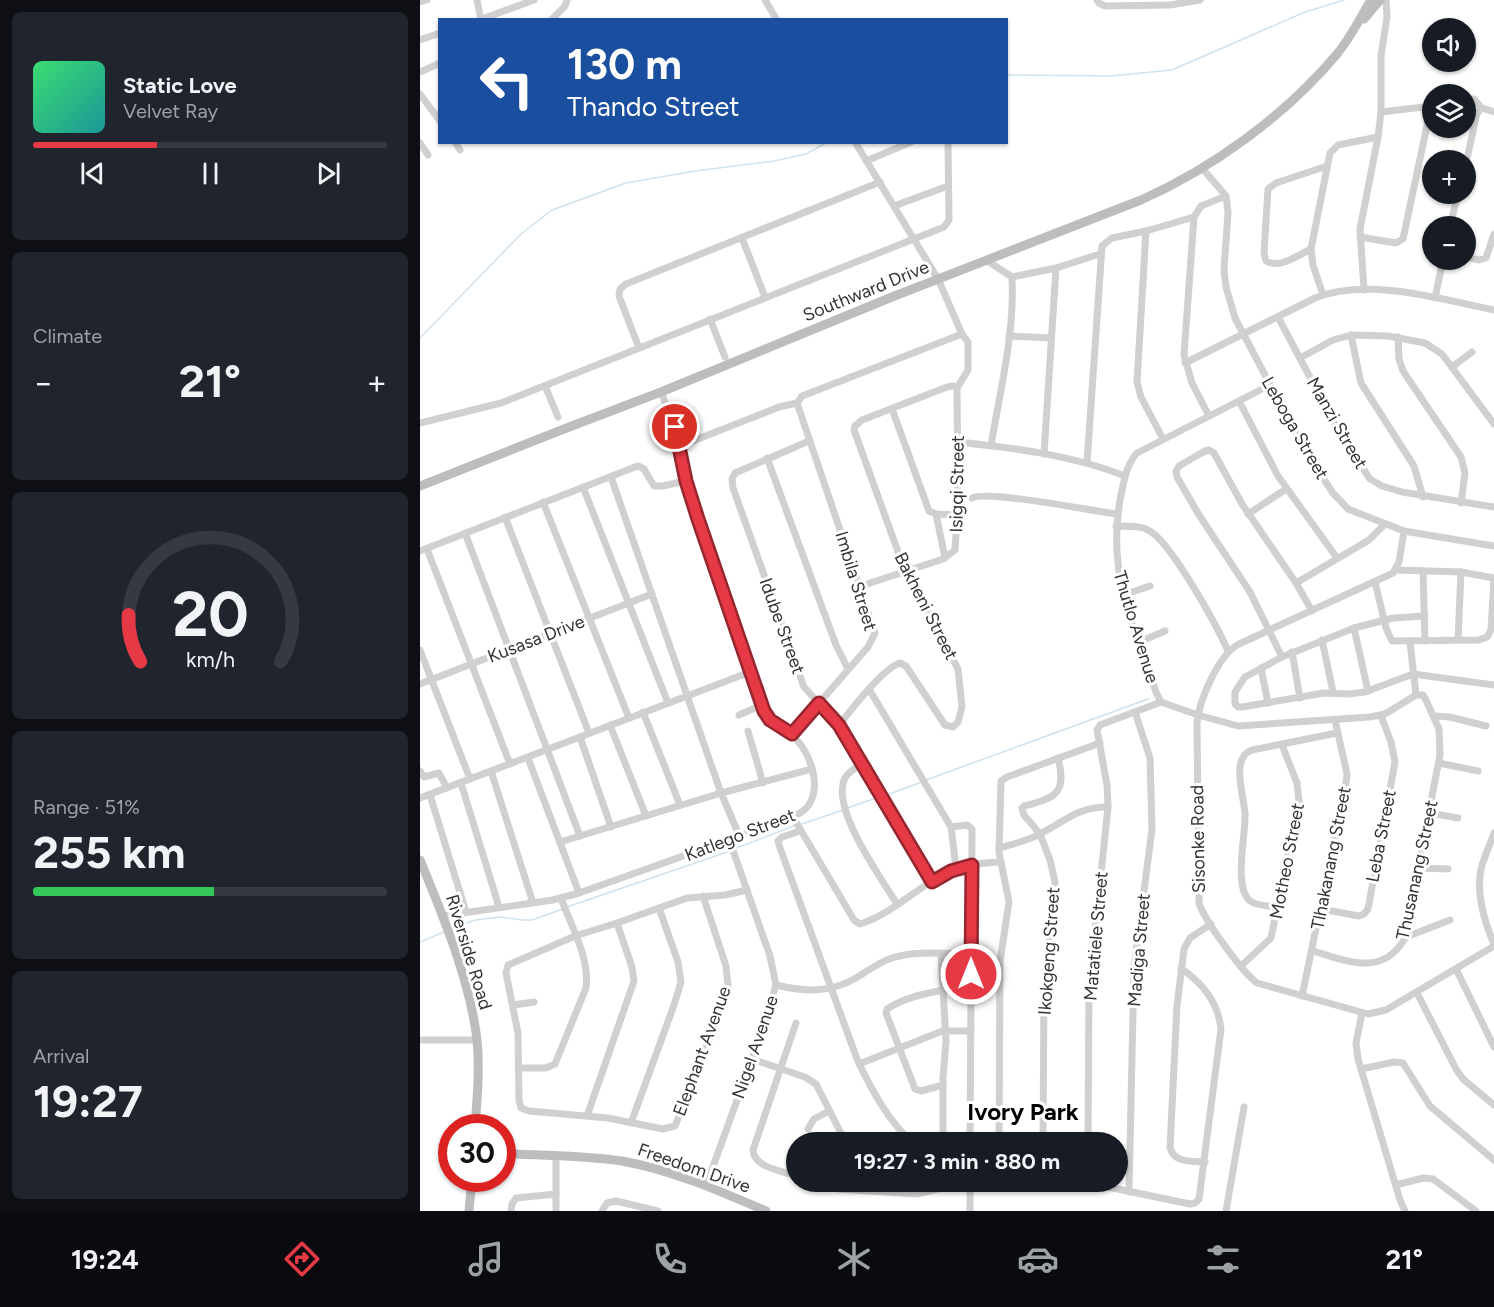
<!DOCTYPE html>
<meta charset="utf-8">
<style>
body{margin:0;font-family:Figtree,sans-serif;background:#20242c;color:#f1f3f6;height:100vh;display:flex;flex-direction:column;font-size:22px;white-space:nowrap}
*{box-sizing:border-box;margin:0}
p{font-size:20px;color:#9ea1a6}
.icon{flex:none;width:33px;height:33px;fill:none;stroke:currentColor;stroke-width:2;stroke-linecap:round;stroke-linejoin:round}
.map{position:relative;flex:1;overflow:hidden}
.sheet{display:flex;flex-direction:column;gap:12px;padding:12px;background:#0d0f14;width:420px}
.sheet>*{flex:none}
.guide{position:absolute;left:18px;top:18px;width:570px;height:126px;border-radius:0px;box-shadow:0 2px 4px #0004;background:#1a4fa0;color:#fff;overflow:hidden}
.controls{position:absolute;left:1002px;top:18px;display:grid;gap:12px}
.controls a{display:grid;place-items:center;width:54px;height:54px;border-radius:50%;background:#171b24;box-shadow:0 2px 4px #0004;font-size:30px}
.speed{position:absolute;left:18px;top:1114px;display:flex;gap:12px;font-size:30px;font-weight:700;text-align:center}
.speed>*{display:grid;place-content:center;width:78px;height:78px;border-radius:50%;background:#171b24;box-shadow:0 2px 4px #0004;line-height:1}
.speed .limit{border:9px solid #d22;background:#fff;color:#111}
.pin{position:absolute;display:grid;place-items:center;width:51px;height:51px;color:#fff;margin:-26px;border:3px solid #fff;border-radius:50%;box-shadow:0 2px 6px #0007}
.me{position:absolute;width:66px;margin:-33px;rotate:0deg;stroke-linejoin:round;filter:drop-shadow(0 0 4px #0008)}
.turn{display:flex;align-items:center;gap:21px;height:126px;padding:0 30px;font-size:27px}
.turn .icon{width:78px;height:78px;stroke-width:2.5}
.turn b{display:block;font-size:42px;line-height:51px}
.big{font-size:45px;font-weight:700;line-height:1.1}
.sheet .tile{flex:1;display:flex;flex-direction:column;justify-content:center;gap:9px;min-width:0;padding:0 21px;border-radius:9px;background:#20242c}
.sheet .dial{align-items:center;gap:0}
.dial svg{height:156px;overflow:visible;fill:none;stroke:#363941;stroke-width:7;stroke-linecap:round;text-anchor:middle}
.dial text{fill:#f1f3f6;stroke:none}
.song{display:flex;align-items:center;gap:18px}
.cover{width:72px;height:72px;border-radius:9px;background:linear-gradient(135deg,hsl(140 70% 55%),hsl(180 70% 35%))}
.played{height:6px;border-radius:3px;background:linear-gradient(90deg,#e63946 35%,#363941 35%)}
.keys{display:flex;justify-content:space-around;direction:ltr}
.heat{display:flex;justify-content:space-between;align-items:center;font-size:33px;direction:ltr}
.charge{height:9px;border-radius:4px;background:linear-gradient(90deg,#34c759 51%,#363941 0)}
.trip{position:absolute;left:366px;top:1132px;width:342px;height:60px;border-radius:30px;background:#171b24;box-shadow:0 2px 4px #0004;font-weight:700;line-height:60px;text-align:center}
.tabs{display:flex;height:96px;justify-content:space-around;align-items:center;background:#090b0e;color:#9ea1a6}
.tabs .icon{width:42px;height:42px}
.tabs .current{color:#e63946}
.tabs b{font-size:27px;color:#f1f3f6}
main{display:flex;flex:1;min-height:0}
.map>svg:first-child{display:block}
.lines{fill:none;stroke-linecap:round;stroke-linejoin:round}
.stream{stroke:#cfe2ee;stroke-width:1.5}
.street{stroke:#d0d0d0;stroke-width:7}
.secondary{stroke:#bdbdbd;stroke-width:9}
.route-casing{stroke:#96252e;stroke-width:15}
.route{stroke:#e63946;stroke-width:10}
.labels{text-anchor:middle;stroke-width:6;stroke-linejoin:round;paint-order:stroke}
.street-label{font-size:18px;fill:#333;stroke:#fff}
.district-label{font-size:24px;font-weight:bold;fill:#000;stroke:#fff}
</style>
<main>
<section class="sheet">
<div class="tile">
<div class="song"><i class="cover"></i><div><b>Static Love</b><p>Velvet Ray</p></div></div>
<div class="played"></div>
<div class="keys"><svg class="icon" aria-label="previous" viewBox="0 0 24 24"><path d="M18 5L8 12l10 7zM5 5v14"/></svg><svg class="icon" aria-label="pause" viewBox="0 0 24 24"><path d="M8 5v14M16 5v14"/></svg><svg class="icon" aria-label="next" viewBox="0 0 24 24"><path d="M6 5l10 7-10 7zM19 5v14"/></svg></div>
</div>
<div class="tile"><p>Climate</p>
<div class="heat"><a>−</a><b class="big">21°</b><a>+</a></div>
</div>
<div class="tile dial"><svg viewBox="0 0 100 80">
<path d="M14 69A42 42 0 1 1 86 69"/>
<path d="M14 69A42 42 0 0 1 8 45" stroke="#e63946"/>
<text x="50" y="56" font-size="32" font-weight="700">20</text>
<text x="50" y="72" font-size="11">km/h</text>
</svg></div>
<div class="tile"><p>Range · 51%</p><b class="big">255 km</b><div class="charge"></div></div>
<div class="tile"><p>Arrival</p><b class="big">19:27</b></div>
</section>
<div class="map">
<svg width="1074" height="1211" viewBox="0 0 1074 1211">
<rect width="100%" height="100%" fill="#fff"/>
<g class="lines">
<g class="stream">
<path d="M 586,75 L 690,76 L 752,70 L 885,12 L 924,0"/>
<path d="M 0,338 L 101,234 L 132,210 L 206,183 L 275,171 L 354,161 L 386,154 L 408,142"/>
<path d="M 506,780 L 728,699"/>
<path d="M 464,796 L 502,782"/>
<path d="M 427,808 L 459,797"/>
<path d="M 382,824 L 423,810"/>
<path d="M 314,849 L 374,826"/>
<path d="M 147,907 L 310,851"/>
<path d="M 31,929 L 55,920 L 81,917 L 103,920 L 112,920 L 143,909"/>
<path d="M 0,942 L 24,932"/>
</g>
<g class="street">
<path d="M 57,0 L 61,20"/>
<path d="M 345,0 L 357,20"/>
<path d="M 677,0 L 679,3 L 685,6 L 750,5 L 780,0"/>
<path d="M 0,2 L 7,0"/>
<path d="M 59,20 L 114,0"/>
<path d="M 131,20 L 145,6 L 147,0"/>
<path d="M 0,40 L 20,33"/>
<path d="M 0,72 L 20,63"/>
<path d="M 0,94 L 20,121"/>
<path d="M 1046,99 L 1054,99 L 1062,108"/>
<path d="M 1062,108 L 1074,112"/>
<path d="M 961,112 L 961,56 L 967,17 L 966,0"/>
<path d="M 35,142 L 40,150"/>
<path d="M 435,142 L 518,279 L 542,334 L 548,342 L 548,370 L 537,388"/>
<path d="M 0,143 L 8,155"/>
<path d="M 446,161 L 491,142"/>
<path d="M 1046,163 L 1057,113 L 1062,108"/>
<path d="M 782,168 L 806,196 L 808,212 L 804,270 L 806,287 L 815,318 L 885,451 L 913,493 L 928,509 L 984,531 L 1074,546"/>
<path d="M 474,206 L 528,186"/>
<path d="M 1030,226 L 1038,194"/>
<path d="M 726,231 L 717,382 L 721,397 L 743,439"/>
<path d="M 940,237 L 976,243 L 983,239 L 1011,107"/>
<path d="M 322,238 L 345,297"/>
<path d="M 891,249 C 878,255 860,269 846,261 L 844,253 L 848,189 L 856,183 L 907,166"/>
<path d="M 1046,257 L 1059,260 L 1066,258 L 1074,234"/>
<path d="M 566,260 L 592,277 L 636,268 L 680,254"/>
<path d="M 944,290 L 940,229 L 958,137 L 961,112 L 1012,106"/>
<path d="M 903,295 L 893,265 L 891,249 L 910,153 L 918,145 L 958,137"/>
<path d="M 1015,298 L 1023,260"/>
<path d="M 858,317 L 920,434 L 950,479 L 962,486 L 982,492 L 1074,507"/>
<path d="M 290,319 L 305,357"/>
<path d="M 931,335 L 941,383 L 994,466 L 1003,497"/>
<path d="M 589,336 L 631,338"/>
<path d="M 978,337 L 979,359 L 983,371 L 1041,457 L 1045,473 L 1041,503"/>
<path d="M 219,348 L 199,296 L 200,289 L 206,284 L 460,182"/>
<path d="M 880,358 L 913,340 L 931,335 L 968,336 L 1005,343 L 1022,354 L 1074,424"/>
<path d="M 765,363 L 895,298 C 947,277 1021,299 1074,310"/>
<path d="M 1032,367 L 1052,352"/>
<path d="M 125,386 L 138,417"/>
<path d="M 819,401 L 858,476 L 917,558"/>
<path d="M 377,403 L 382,396 L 542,334"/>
<path d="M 472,409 L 509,511 L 516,514 L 537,515"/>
<path d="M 789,416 L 772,383 L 764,355 L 774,217 L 781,206 L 806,196"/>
<path d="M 0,423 L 81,403 L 524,227 L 529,220 L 528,142"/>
<path d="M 389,441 L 315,473 L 312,479 L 313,488 L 384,687 L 419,725 L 512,882"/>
<path d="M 538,442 C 594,448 652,455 705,476"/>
<path d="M 260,446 L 359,407 L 377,403"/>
<path d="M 571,446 C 580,390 595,333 592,277"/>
<path d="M 624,454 L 636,268"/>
<path d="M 347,458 L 416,645 L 428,669"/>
<path d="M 667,463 L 682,246 L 692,238 L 726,231 L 774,217"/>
<path d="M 191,477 L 301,793 L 319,835"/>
<path d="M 163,487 L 248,703"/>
<path d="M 552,498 C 567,490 673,511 697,514"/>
<path d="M 123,502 L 209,718"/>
<path d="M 516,514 L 525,558"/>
<path d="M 828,514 L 866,489"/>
<path d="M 85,517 L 169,733"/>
<path d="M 696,526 C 706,527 719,525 728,530 C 750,540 797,626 808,651"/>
<path d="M 984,531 L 979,562 L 973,573 L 819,644 C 798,655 779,701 777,723 L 779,903 C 784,920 823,973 837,983 L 948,1014 L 966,1010 L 1074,946"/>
<path d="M 45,533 L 160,836"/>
<path d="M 7,549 L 90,764"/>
<path d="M 0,551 L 215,467 L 218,466 L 224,469 L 234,486 L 242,486 L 266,481"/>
<path d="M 975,570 L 1041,572 L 1074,578"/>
<path d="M 1003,571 L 1005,641"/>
<path d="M 955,582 L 966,628 L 972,641 L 1059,640 L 1067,637 L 1071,630 L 1074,579"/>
<path d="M 876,583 L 949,540 L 965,524"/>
<path d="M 441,586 L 523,559 L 535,550 L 538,499 L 537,388"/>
<path d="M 703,595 L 730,586"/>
<path d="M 1005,616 L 973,618 L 934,628 L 862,657 L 825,677 L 815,692 L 815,704 L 818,707 L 822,707 L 904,693 L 928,694 L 945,692 L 993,674 L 1074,685"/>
<path d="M 934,628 L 948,691"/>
<path d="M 902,640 L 913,692"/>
<path d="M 1038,640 L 1041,572"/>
<path d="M 719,642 L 745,631"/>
<path d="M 990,642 L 996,695"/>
<path d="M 0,650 L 50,779"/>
<path d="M 872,652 L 880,698"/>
<path d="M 862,657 L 830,592 L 779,515 L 757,477 L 756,471 L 759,466 L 785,451 L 789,450 L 794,453 L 822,504 L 876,583 L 892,611"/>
<path d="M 841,668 L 848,703"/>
<path d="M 0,684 L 232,594"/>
<path d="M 449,689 L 531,827 L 536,868"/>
<path d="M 741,702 L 736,692 C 712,623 686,570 701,495 C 704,480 707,464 717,453 L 850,385"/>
<path d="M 223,712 L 260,805"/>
<path d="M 319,715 L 342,705"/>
<path d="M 1015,716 L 1030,717 L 1066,726"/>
<path d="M 190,725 L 226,816"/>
<path d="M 419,725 C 432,709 462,669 480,663 L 486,666 L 525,725 L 533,727 L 538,722 L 542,707 L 538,669 L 485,571 L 434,430 L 435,426 L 442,420 L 527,387 L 533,386 L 537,388"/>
<path d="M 328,731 L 343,783"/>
<path d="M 372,734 L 448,647 L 455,633 L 377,403"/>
<path d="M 160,737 L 191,827"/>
<path d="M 108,758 L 159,893"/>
<path d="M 443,763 C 437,767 429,771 425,778 C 410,808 461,878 477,904"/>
<path d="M 1019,763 L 1058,771"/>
<path d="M 0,771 L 4,777 L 19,773 L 27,788"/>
<path d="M 71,771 L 113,903"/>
<path d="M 41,783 L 79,907"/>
<path d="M 10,795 L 46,912"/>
<path d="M 0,798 L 330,672"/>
<path d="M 1010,813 L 1038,818"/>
<path d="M 373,817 L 434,920 L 440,924 C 474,914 500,883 534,870 C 548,864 565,863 580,862"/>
<path d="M 531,827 L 547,825 L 552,829 L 552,833 L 550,1143"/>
<path d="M 380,831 L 362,837 L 358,841 L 359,845 L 437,1059 C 451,1089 468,1121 493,1143"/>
<path d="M 1074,833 C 1070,845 1064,857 1061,869 C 1056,894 1064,921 1074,944"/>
<path d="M 140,842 L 301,793 L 392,769"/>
<path d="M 579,848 C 593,844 607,841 620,834 C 646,821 656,807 688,807"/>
<path d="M 999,868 L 1028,869"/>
<path d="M 283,896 L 306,966 L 308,986 L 279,1067 L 255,1126 L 243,1129 L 188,1118 L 109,1111 L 101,1108 L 99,1101 L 98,1033 L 86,973 L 88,965 L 155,936 L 197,923 L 267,898 L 305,895 L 327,890"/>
<path d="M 858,907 C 849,906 837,906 830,901 C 813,887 826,835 825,814 C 824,796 810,757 832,750 L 917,733"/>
<path d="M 901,909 L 939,916 L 944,914 L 948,909 L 975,762 L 971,742 L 961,716"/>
<path d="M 22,916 L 133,900 L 159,893 L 373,817 C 378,814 385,811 388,806 C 403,785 389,751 373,736 C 363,727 351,723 344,711 L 278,519 L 266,481 L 255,427 L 241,392"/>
<path d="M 986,937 L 1030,920"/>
<path d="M 521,954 L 526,1041 L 523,1078 L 523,1143"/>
<path d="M 821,966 L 851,938 L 879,802 L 877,783 L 862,745"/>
<path d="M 1036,969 L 1074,1047"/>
<path d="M 356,985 C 385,992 410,993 436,978 C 448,971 459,962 472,958 C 496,950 526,954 551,954"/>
<path d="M 523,990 C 503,994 484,998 467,1009 L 466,1013 L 495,1089 L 501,1091 L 523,1085"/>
<path d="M 997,993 L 1036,1069 L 1043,1079 L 1074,1105"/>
<path d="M 882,996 L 926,783 L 927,774 L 915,720"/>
<path d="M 93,1005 L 114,1002"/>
<path d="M 942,1013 L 936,1043 L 938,1059 L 980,1200 L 985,1211"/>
<path d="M 376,1023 L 333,1150 C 334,1168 363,1171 376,1176"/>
<path d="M 525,1031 L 551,1031"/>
<path d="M 0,1040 L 57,1040"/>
<path d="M 332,1059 L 385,1077 L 396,1084 L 426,1143"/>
<path d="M 439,1064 L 525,1030"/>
<path d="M 99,1068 L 126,1068 L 135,1064 L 166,988 C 170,958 151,926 141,898"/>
<path d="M 941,1069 L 974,1062 L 983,1063 L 1010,1106 L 1074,1160"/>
<path d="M 167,1116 L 214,981 L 212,967 L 197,923"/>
<path d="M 211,1123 L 254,1005 L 261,982 L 258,962 L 239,908"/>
<path d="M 388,1129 L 394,1119 L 409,1111"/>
<path d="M 579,1143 L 580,961 L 589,902 L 579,852 L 581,781 L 587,777 L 680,743"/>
<path d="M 623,1143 L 624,990 L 635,882 L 630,860 L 620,834 L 604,815 L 602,808 L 604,806 C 636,798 647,793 638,758"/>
<path d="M 668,1143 L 669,988 L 688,807 L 687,785 L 677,730 L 680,725 L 741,702 L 778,715 L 818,726 L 950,717 L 965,714 L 996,695 L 1003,695 L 1005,698 L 1019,729 L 1020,755 L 984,940 C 961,977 927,961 893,951"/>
<path d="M 785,1162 C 771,1161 753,1163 750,1147 L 757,1006 L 764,949 L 770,938 L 791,924"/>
<path d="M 395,1182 L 419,1189 L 497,1194 L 525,1187 L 550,1185"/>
<path d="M 550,1182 L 550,1211"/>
<path d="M 664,1182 L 770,1204 L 775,1203 L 779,1199 L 801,1029 C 798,1002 783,984 761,968"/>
<path d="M 976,1185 L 1003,1178 L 1013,1179 L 1056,1211"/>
<path d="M 286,1186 L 332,1059 L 356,985 L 350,956 L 309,839"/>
<path d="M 709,1192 L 714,968 L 732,829 L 730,758 L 715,712"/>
<path d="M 91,1211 L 92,1204 L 96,1198 L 136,1194"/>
<path d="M 136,1211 L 136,1156"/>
<path d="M 182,1211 L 187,1203 L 196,1201 L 238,1211"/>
<path d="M 806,1211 L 824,1107"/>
</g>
<g class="secondary">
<path d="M 944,19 L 960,0"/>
<path d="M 0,486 L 144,429 L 241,392 L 472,297 L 721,200 C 793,168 866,115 917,54 C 931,37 940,18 951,0"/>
<path d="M 0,860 C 23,916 50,980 57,1040 C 60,1069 57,1099 55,1128"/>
<path d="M 82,1153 C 122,1156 163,1155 202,1161 C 252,1170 300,1191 346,1211"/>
<path d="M 49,1211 L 52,1179"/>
</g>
</g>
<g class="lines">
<defs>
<path id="route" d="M 255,427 L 266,481 L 278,519 L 344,711 L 350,720 L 372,734 L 399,703 L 419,725 L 512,882 L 531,871 L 552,865 L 551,974"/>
</defs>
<use href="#route" class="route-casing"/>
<use href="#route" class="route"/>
</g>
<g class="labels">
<g class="street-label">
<text transform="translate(446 291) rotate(-22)" y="6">Southward Drive</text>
<text transform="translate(917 423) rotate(60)" y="6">Manzi Street</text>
<text transform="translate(875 428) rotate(60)" y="6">Leboga Street</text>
<text transform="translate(537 484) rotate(-89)" y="6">Isigqi Street</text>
<text transform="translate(436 581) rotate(73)" y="6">Imbila Street</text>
<text transform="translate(506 606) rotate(63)" y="6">Bakheni Street</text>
<text transform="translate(362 626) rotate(70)" y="6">Idube Street</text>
<text transform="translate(716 627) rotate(73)" y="6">Thutlo Avenue</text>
<text transform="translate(116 639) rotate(-21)" y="6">Kusasa Drive</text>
<text transform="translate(320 835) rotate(-21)" y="6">Katlego Street</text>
<text transform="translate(961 836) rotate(-79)" y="6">Leba Street</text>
<text transform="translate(778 839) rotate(-91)" y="6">Sisonke Road</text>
<text transform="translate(911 858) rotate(-79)" y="6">Tlhakanang Street</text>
<text transform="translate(867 861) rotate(-79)" y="6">Motheo Street</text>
<text transform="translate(997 870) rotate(-78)" y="6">Thusanang Street</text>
<text transform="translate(676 936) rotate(-85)" y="6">Matatiele Street</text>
<text transform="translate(719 950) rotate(-85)" y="6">Madiga Street</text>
<text transform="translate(629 951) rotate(-86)" y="6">Ikokgeng Street</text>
<text transform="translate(49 952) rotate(73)" y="6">Riverside Road</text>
<text transform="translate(335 1047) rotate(-71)" y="6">Nigel Avenue</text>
<text transform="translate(282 1051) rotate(-70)" y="6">Elephant Avenue</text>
<text transform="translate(274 1168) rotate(19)" y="6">Freedom Drive</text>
</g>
<g class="district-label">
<text x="603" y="1120">Ivory Park</text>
</g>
</g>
</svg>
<div class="controls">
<a><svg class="icon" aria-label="sound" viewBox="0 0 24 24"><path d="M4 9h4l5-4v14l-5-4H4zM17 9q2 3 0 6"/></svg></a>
<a><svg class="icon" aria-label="layers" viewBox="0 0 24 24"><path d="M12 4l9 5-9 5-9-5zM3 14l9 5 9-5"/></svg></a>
<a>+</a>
<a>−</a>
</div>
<div class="speed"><div class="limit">30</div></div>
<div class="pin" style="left:255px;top:427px;background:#d93025"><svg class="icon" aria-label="arrive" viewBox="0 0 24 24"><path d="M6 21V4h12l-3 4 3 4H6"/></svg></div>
<svg class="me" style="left:551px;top:974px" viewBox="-20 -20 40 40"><circle r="17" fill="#e63946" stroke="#fff" stroke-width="3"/><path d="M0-11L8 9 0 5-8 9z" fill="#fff"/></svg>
<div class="trip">19:27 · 3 min · 880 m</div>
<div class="guide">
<div class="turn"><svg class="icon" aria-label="left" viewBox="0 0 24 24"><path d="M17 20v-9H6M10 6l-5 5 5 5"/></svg><div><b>130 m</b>Thando Street</div></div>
</div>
</div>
</main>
<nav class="tabs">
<b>19:24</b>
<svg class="icon current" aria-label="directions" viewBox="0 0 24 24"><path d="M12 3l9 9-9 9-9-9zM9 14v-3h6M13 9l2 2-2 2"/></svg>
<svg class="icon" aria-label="music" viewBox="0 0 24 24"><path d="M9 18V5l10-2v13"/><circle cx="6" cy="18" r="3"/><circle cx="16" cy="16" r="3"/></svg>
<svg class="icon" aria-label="phone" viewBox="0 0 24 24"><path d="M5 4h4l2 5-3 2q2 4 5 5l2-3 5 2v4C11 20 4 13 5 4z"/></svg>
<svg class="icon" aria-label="climate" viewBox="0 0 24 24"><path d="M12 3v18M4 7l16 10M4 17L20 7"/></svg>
<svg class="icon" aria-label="car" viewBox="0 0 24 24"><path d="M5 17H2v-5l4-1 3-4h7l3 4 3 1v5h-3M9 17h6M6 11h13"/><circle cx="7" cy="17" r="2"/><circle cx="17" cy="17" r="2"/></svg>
<svg class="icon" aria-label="filters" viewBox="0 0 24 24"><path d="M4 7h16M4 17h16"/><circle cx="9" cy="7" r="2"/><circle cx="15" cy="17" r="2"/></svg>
<b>21°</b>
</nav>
